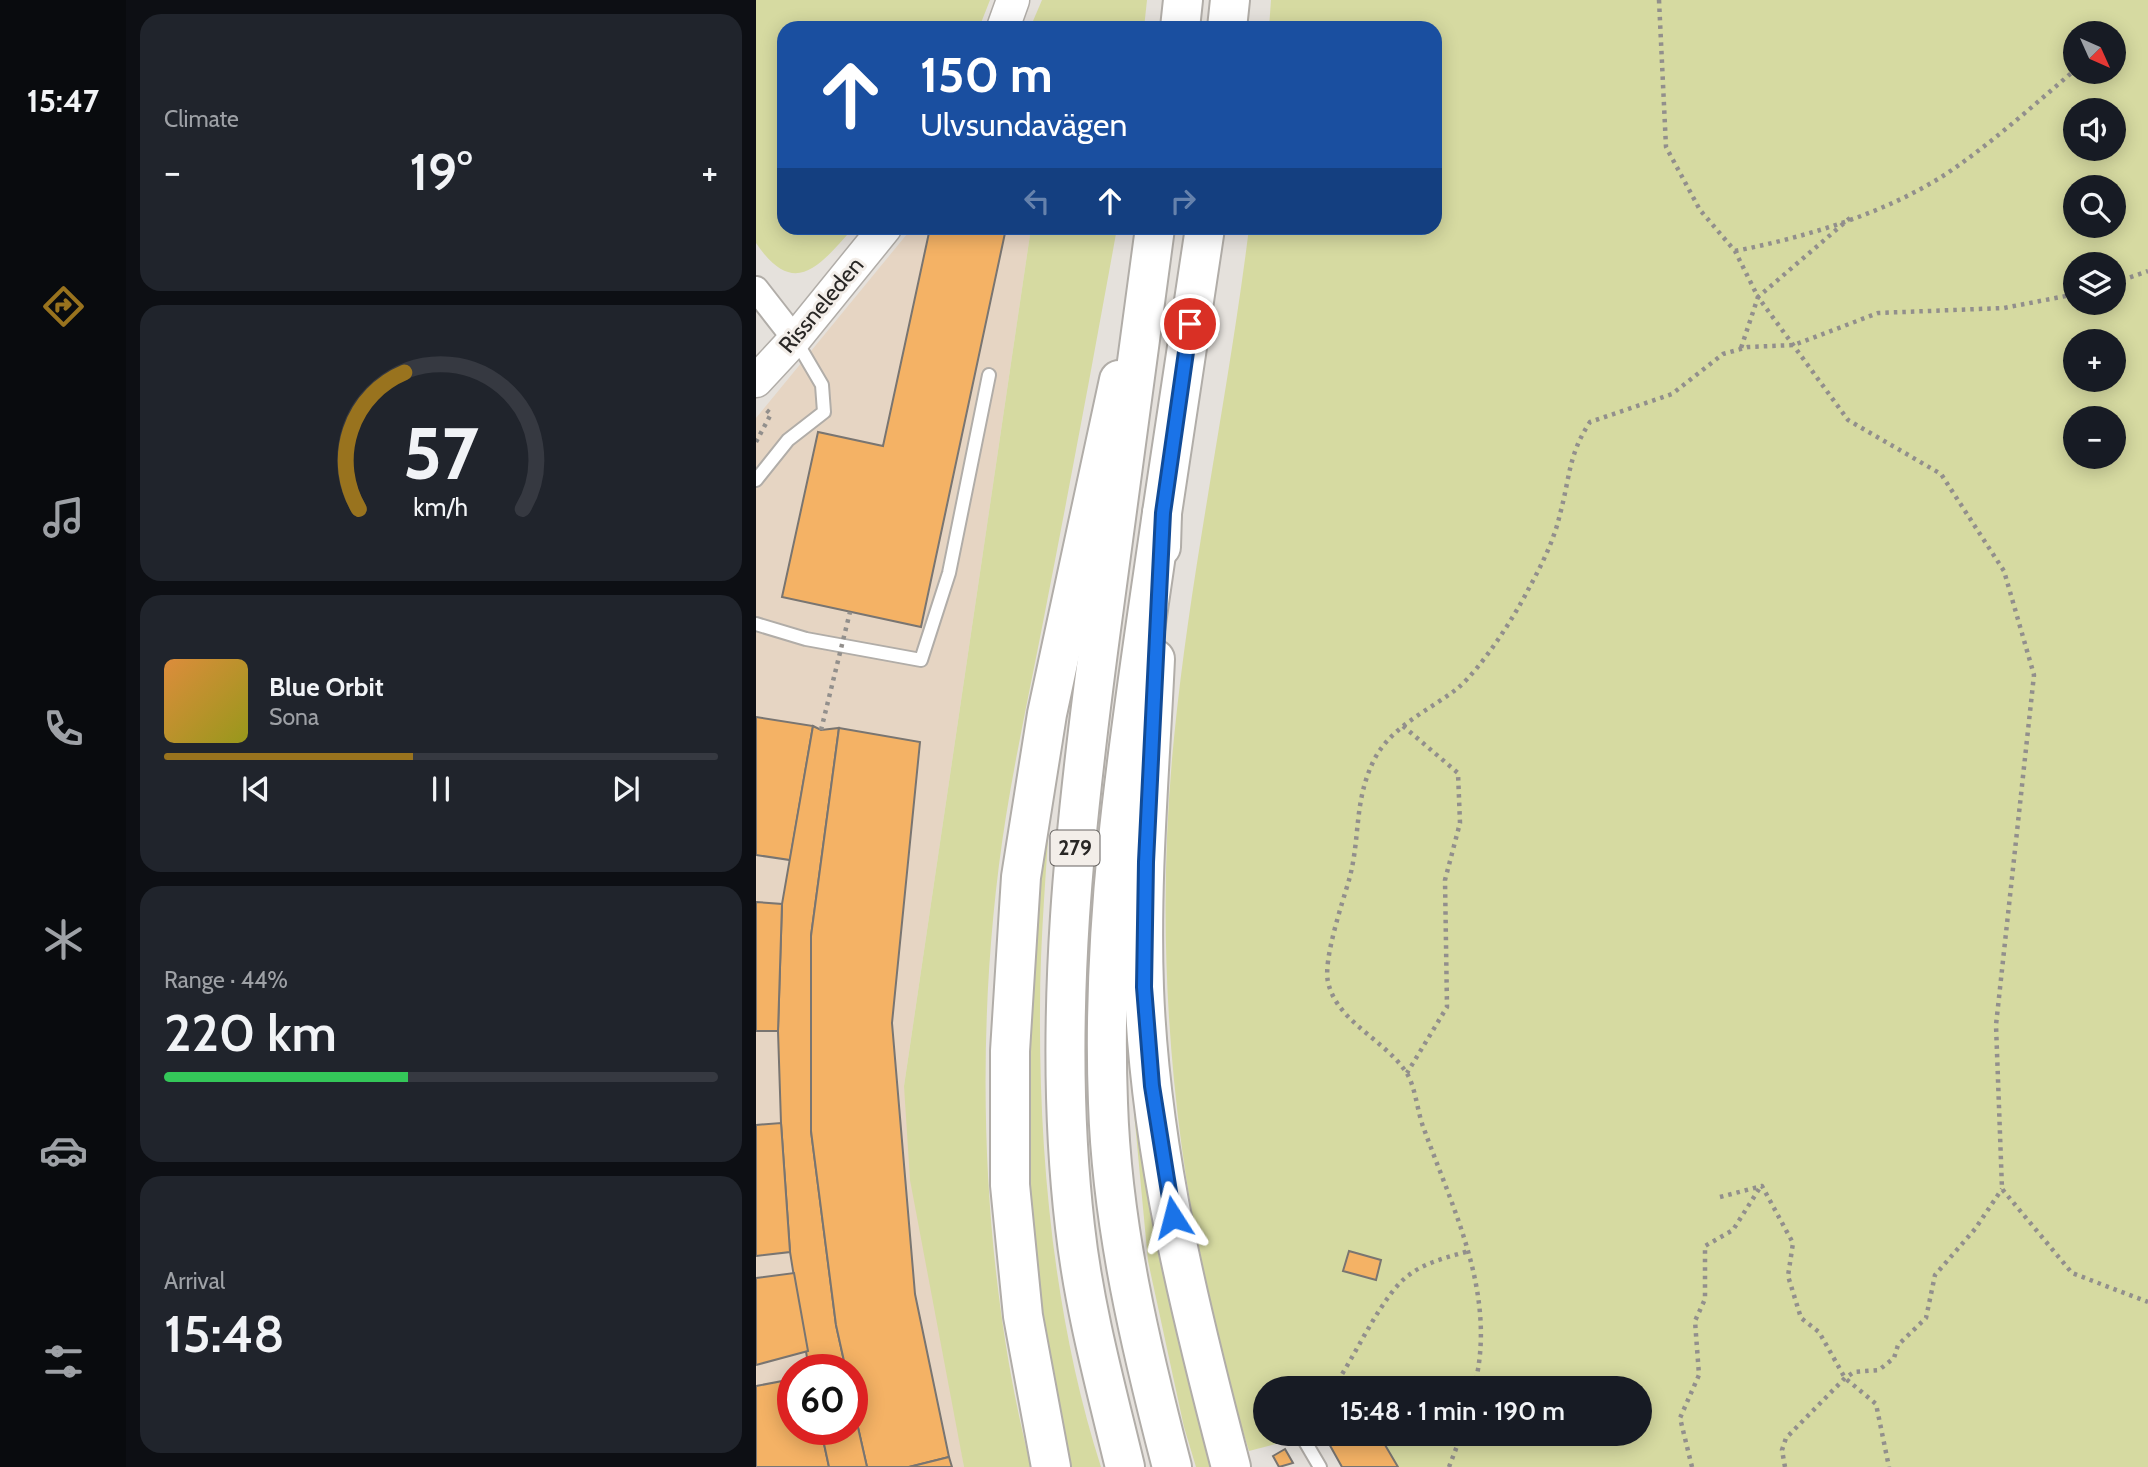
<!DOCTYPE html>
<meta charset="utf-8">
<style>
body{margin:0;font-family:Cabin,sans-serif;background:#20242c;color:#f1f3f6;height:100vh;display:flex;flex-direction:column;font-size:26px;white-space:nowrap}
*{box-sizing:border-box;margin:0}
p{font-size:23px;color:#9ea1a6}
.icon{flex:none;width:38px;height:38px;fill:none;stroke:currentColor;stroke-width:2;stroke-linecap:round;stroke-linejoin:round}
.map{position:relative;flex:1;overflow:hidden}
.drawer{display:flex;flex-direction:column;gap:14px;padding:14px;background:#0d0f14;width:630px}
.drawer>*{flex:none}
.top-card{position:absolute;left:21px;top:21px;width:665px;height:214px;border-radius:21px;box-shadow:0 4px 18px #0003;background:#1a4fa0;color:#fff;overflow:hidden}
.needle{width:46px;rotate:135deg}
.tools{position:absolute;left:1307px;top:21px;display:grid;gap:14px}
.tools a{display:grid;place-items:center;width:63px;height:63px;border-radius:50%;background:#171b24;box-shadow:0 4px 18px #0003;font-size:35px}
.speed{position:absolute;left:21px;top:1354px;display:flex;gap:14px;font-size:35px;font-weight:700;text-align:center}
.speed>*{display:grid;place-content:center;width:91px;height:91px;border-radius:50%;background:#171b24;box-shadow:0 4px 18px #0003;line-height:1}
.speed .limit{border:10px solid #d22;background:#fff;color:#111}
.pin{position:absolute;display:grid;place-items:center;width:60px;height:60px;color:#fff;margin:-30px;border:4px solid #fff;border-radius:50%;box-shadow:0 2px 7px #0007}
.me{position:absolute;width:77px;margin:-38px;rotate:351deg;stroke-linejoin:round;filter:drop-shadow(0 0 5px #0008)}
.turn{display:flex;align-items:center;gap:24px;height:147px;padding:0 28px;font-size:32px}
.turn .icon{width:91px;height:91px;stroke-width:2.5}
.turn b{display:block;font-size:49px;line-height:60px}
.lanes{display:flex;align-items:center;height:66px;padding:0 28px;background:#0003;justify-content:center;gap:35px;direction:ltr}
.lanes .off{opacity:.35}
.big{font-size:52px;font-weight:600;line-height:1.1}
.drawer .tile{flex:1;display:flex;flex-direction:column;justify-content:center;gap:10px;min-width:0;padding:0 24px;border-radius:21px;background:#20242c}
.drawer .dial{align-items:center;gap:0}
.dial svg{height:182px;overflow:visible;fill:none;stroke:#363941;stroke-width:7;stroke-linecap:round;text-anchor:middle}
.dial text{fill:#f1f3f6;stroke:none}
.song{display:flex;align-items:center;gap:21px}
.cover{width:84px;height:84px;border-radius:10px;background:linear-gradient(135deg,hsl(30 70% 55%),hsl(60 70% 35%))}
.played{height:7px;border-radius:4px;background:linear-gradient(90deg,#99731e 45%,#363941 45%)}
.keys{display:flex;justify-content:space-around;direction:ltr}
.heat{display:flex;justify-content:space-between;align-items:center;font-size:38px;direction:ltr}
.charge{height:10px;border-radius:5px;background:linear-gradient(90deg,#34c759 44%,#363941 0)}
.trip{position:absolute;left:497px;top:1376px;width:399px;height:70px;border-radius:35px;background:#171b24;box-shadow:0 4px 18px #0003;font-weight:600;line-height:70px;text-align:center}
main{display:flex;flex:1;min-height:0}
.tabs{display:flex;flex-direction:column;width:126px;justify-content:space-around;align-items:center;background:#090b0e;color:#9ea1a6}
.tabs .icon{width:49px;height:49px}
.tabs .current{color:#99731e}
.tabs b{font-size:32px;color:#f1f3f6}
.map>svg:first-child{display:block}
.commercial{fill:#e6d5c3;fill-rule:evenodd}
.green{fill:#d6daa1;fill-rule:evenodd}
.building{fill:#f4b265;stroke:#797571;stroke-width:2}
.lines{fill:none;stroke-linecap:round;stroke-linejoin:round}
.service-casing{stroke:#b1ada8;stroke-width:16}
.minor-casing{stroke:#b1ada8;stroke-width:28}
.tertiary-casing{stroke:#b1ada8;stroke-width:35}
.primary-casing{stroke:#b1ada8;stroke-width:42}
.motorway-casing{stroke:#b1ada8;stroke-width:42}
.path{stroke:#928f8c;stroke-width:4.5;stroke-dasharray:3.5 5;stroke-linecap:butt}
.service{stroke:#fff;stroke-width:12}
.minor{stroke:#fff;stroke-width:24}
.tertiary{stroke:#fff;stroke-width:32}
.primary{stroke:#fff;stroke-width:38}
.motorway{stroke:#fff;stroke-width:38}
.path-bridge{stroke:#928f8c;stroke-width:4.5;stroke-dasharray:3.5 5;stroke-linecap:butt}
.route-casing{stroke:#114b97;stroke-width:18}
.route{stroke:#1a73e8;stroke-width:12}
.labels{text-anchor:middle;stroke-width:6;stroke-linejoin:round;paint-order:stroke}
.shield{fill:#f3eee9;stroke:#666360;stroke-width:2}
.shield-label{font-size:21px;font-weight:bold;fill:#292725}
.street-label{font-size:23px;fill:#292725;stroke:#f3eee9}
</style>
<main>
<nav class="tabs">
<b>15:47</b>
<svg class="icon current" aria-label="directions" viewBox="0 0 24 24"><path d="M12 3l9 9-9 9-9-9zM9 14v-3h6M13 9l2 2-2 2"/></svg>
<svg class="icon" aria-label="music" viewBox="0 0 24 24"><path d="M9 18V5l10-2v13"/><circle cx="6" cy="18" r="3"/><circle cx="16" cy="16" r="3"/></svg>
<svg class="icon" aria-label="phone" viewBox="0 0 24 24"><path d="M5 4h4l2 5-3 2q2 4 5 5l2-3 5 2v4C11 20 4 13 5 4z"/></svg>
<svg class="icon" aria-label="climate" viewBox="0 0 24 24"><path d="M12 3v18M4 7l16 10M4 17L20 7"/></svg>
<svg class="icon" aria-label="car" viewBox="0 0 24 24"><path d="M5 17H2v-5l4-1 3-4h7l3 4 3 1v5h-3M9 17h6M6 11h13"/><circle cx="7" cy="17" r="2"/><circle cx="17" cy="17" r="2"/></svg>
<svg class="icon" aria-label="filters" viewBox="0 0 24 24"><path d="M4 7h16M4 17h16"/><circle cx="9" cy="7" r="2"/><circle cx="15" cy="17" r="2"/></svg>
</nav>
<section class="drawer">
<div class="tile"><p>Climate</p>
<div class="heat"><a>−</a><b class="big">19°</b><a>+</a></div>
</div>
<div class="tile dial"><svg viewBox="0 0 100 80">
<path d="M14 69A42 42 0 1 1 86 69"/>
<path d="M14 69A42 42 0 0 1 34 9" stroke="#99731e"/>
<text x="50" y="56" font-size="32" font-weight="700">57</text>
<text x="50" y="72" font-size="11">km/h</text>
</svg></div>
<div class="tile">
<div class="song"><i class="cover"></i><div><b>Blue Orbit</b><p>Sona</p></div></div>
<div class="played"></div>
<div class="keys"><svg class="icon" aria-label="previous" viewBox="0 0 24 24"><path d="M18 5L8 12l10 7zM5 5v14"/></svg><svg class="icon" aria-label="pause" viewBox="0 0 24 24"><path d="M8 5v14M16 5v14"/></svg><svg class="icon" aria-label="next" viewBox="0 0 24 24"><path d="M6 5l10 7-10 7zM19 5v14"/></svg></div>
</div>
<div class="tile"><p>Range · 44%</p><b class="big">220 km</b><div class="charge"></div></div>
<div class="tile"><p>Arrival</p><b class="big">15:48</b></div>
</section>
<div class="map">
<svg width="1392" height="1467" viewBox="0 0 1392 1467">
<rect width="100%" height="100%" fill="#e5e1dc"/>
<path class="commercial" d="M 156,228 L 275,228 L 148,1086 L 208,1467 L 0,1467 L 0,418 ZM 37,1370 L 96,1370 L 96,1430 L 37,1430 Z"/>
<g class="green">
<path d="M 0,0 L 234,0 L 223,28 L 28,28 L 28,228 L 97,228 C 63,267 38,299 0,243 Z"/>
<path d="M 286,0 L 391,0 L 388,28 L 274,28 Z"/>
<path d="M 515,0 L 1392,0 L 1392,1467 L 642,1467 L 622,1433 L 884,1433 L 884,1388 L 509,1388 L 509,1433 L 562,1433 L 493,1451 C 422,1221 394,978 418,738 C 435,567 472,398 493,228 L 679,228 L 679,28 L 513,28 ZM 1320,33 L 1358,33 L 1358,72 L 1320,72 ZM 1320,110 L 1358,110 L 1358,149 L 1320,149 ZM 1320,187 L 1358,187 L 1358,226 L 1320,226 ZM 1320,264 L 1358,264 L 1358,303 L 1320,303 ZM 1320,341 L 1358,341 L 1358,380 L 1320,380 ZM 1320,418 L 1358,418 L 1358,457 L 1320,457 Z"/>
<path d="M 275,228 L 361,228 C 338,356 314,484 289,612 C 276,680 261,748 250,816 C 217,1024 223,1263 275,1467 L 208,1467 L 154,1180 L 148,1086 Z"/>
<path d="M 295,792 C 291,864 284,937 284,1010 C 283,1160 299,1324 345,1467 L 314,1467 L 292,1366 L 271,1219 L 271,991 Z"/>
<path d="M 378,1112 L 414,1292 L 459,1467 L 440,1467 L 428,1427 L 392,1261 Z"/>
</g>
<g class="building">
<path d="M 174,228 L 221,228 L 249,233 L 165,627 L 26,597 L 62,432 L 127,446 Z"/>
<path d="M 0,717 L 57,726 L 34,860 L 0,855 Z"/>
<path d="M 57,726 L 65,730 L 83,728 L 55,936 L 55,1131 L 80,1325 L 90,1370 L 53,1370 L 34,1252 L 25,1123 L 22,1031 L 26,904 Z"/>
<path d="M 83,728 L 164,742 L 136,1023 L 159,1294 L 193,1457 L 153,1467 L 111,1467 L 96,1401 L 96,1370 L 90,1370 L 80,1325 L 55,1131 L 55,936 Z"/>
<path d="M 0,902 L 26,904 L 22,1031 L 0,1031 Z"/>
<path d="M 25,1123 L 34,1252 L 0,1256 L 0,1125 Z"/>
<path d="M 593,1251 L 625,1260 L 620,1280 L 587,1271 Z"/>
<path d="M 38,1273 L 52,1351 L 0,1365 L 0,1278 Z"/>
<path d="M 37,1379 L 37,1430 L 65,1430 L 73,1467 L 0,1467 L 0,1386 Z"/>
<path d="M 96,1401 L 111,1467 L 73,1467 L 65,1430 L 96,1430 Z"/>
<path d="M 567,1433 L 622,1433 L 642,1467 L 586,1467 Z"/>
<path d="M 529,1449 L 537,1463 L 523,1467 L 517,1456 Z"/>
<path d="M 193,1457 L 196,1467 L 153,1467 Z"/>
</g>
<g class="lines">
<defs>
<g id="service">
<path d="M 0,480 L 32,440 L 68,412 L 66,385 L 39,339"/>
<path d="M 0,624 L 50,639 L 165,660 L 193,573 L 233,375"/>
<path d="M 544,1433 L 564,1467"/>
</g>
<path id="minor" d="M 0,289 L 39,339"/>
<g id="tertiary">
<path d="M 247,28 L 257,0"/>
<path d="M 0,381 L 39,339 L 129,228"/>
</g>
<g id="primary">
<path d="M 424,28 L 427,0"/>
<path d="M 471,28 L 474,0"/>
<path d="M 405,547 L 406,513 L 449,228"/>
<path d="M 399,659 C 394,768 384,879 388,988 C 394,1150 434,1311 475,1467"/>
<path d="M 295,1467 L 267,1316 L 254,1185 L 254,1051 L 265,877 L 291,714 L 363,380"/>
</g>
<g id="motorway">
<path d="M 406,513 C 378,709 344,904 352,1103 C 356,1227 385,1348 416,1467"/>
<path d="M 369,1467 C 350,1388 328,1308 319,1227 C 295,1021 320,812 348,607 C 365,481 382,354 399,228"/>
</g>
</defs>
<use href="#service" class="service-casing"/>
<use href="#minor" class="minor-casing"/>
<use href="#tertiary" class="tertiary-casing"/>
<use href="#primary" class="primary-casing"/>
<use href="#motorway" class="motorway-casing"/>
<g class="path">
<path d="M 903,0 L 910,147 L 944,210 L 979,251 L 1002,297 L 985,348"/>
<path d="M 1094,218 L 1002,297 L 1092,420 L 1185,474 L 1248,571 L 1278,675 L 1240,1025 L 1246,1189 L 1316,1273 L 1392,1302"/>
<path d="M 979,251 C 1050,237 1128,214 1190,174 C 1236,143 1278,105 1320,69"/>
<path d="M 1358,283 L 1392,271"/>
<path d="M 0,442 L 15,414 L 9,409"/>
<path d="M 647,726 L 702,773 L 704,823 L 689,880 L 691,1007 L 651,1073"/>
<path d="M 964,1197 L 1006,1186 L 1037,1243 L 1032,1276 L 1045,1318 L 1063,1332 L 1089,1378 L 1120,1404 L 1133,1467"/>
<path d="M 577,1388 C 598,1359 626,1294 653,1275 C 670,1262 692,1257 713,1251"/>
<path d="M 718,1388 C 742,1297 698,1212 668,1129 C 661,1112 660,1087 650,1072 C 628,1039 581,1022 572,982 C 567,960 586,904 593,880 C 605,837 597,801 619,758 C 637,725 674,710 702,688 C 726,667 757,619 772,590 C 785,566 798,541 804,514 C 814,478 812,455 834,422 L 916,394 L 967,354 L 992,347 L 1038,345 L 1122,313 L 1248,308 L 1320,294"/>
<path d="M 693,1467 L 706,1433"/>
<path d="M 936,1467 L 924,1418 L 943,1375 L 939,1321 L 949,1299 L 949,1246 L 977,1230 L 1005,1186"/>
<path d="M 1029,1467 L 1026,1450 L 1030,1438 L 1089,1378 L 1098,1372 L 1123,1370 L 1138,1358 L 1142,1345 L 1170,1318 L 1179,1275 L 1219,1229 L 1246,1189"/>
</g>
<use href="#service" class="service"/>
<use href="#minor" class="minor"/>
<use href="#tertiary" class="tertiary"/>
<use href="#primary" class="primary"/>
<use href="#motorway" class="motorway"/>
<path class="path-bridge" d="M 65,730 L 94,612"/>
</g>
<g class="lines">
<defs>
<path id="route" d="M 417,1217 L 396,1086 L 388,987 L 390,862 L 407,513 L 434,324"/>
</defs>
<use href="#route" class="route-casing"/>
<use href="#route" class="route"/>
</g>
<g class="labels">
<rect class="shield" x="294.5" y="830.5" width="49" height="35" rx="5"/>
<g class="shield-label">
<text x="319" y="855">279</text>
</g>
<g class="street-label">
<text transform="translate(65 305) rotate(-50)" y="8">Rissneleden</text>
</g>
</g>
</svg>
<div class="tools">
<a><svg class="needle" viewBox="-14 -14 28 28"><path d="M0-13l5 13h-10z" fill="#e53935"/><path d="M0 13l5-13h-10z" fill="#9ea1a6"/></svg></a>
<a><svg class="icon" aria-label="sound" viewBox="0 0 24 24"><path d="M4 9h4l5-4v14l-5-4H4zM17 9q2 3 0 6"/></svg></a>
<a><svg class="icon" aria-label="search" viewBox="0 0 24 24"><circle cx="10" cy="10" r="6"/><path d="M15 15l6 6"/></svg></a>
<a><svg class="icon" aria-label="layers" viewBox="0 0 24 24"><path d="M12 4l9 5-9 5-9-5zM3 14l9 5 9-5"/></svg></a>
<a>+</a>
<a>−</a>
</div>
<div class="speed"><div class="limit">60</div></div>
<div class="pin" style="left:434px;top:324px;background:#d93025"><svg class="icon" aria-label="arrive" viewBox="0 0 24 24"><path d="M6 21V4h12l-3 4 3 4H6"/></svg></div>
<svg class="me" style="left:417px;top:1217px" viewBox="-20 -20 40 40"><path d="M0-17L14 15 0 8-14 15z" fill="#1a73e8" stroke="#fff" stroke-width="4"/></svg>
<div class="trip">15:48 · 1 min · 190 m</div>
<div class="top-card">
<div class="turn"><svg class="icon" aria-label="ahead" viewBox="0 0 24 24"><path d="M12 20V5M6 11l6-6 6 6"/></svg><div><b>150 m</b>Ulvsundavägen</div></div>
<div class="lanes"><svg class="icon off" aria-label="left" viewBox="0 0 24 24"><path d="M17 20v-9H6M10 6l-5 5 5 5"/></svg><svg class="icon" aria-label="ahead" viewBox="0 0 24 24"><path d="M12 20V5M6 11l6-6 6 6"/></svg><svg class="icon off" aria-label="right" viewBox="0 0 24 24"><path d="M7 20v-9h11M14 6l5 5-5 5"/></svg></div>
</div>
</div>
</main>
